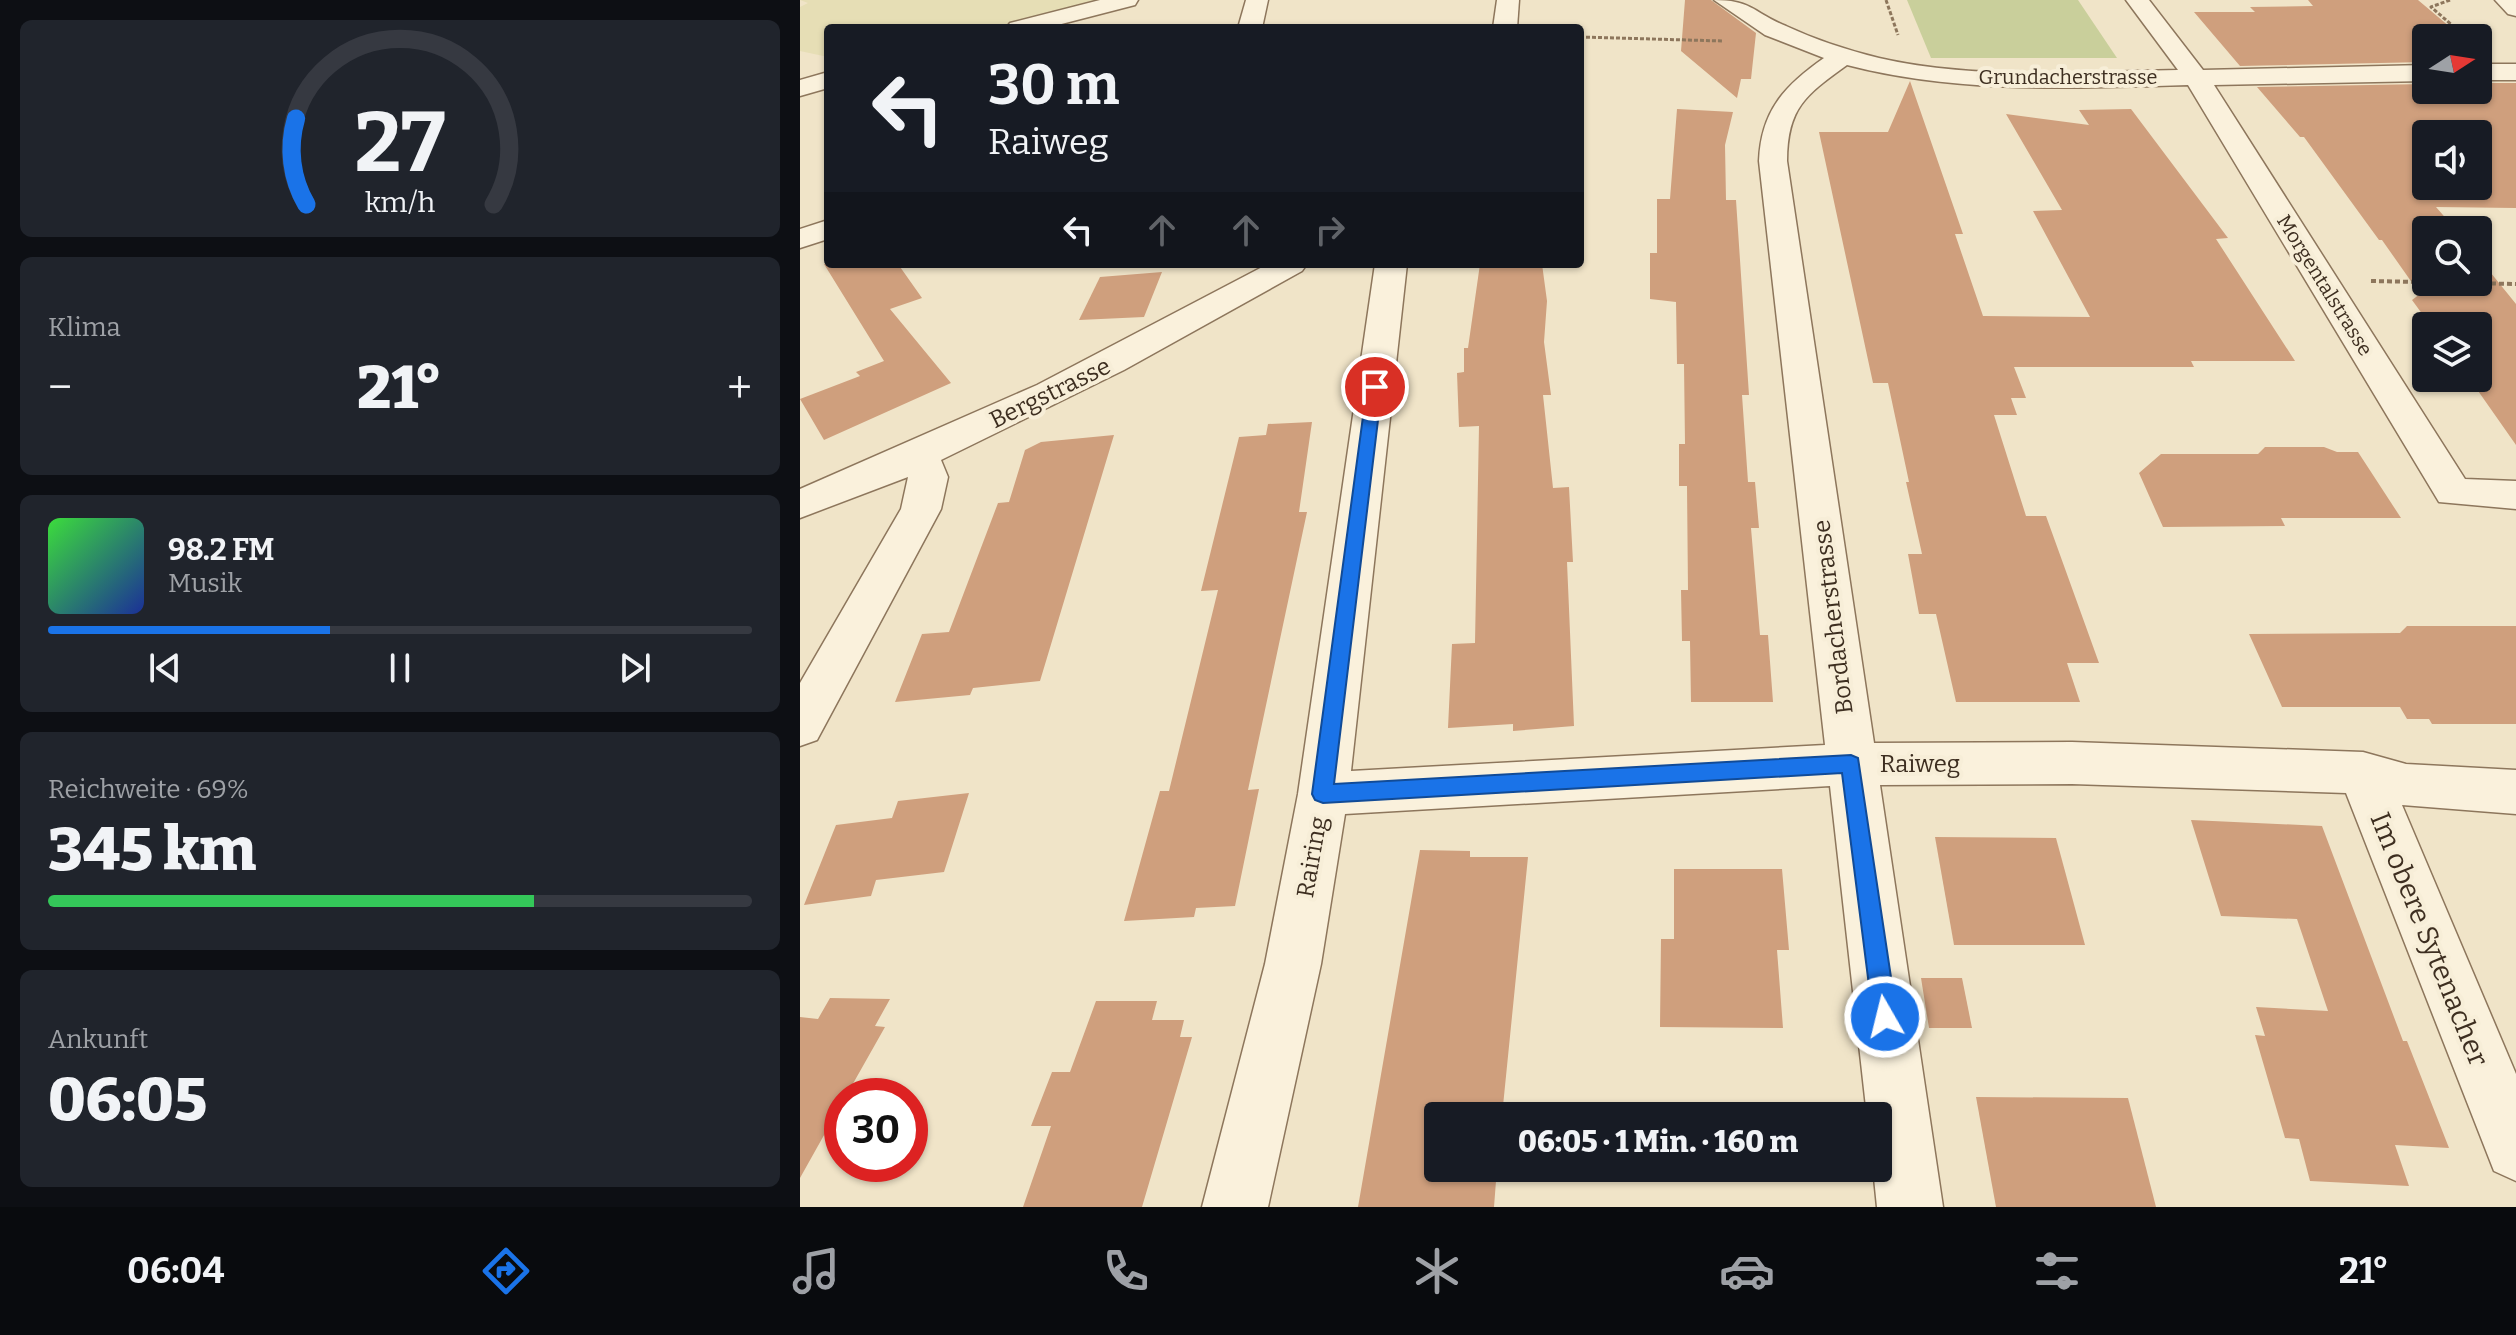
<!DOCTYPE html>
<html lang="de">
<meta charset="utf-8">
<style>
body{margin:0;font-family:Bitter,serif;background:#20242c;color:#f1f3f6;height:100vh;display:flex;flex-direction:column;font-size:30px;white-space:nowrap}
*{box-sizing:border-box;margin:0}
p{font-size:26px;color:#9ea1a6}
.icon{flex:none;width:44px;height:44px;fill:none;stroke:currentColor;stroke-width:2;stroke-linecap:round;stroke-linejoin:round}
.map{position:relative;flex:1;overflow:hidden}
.panel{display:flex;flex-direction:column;gap:20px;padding:20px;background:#0d0f14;width:800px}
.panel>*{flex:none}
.hud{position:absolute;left:24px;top:24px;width:760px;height:244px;border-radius:8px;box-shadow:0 2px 6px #0004;background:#171b24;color:#f1f3f6;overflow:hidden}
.needle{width:52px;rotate:78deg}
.tools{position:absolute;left:1612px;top:24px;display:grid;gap:16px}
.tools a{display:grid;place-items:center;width:80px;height:80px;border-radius:8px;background:#171b24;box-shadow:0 2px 6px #0004;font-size:40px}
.speed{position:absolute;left:24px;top:1078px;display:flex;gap:16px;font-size:40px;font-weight:700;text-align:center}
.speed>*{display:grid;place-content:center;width:104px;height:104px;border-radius:50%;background:#171b24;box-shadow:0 2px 6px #0004;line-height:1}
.speed .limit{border:12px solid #d22;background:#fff;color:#111}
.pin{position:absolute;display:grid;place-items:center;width:68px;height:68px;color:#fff;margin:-34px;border:4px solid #fff;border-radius:50%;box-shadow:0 2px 8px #0007}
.me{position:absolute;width:88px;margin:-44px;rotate:352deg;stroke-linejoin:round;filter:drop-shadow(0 0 6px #0008)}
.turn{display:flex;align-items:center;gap:28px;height:168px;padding:0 32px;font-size:36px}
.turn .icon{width:104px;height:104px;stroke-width:2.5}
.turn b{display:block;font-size:56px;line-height:68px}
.lanes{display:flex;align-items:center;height:76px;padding:0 32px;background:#0003;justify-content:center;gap:40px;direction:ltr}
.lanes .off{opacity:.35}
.big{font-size:60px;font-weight:800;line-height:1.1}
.panel .widget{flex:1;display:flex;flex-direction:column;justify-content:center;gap:12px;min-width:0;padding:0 28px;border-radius:12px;background:#20242c}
.panel .dial{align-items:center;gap:0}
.dial svg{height:208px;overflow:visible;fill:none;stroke:#363941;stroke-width:7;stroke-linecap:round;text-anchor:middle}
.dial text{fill:#f1f3f6;stroke:none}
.song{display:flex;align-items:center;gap:24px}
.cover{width:96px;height:96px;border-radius:12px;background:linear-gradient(135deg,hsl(120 70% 55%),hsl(230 70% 35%))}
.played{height:8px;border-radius:4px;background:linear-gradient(90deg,#1a73e8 40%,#363941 40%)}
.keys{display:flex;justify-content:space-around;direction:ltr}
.heat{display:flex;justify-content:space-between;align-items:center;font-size:44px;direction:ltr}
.charge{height:12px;border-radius:6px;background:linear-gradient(90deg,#34c759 69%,#363941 0)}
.trip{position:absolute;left:624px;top:1102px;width:468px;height:80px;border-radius:8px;background:#171b24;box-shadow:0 2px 6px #0004;font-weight:800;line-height:80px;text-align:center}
.tab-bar{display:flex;height:128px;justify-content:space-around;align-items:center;background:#090b0e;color:#9ea1a6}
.tab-bar .icon{width:56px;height:56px}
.tab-bar .selected{color:#1a73e8}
.tab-bar b{font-size:36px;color:#f1f3f6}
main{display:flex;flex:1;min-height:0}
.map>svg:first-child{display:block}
.farmland{fill:#e6deb5}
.green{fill:#c9cf9b}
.building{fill:#cf9f7d;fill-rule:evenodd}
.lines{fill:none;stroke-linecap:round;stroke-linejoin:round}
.minor-casing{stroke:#8d765c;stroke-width:3}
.path-far1{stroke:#8d765c;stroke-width:3;stroke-dasharray:4 2;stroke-linecap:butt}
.path{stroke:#8d765c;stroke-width:4;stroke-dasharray:5 3;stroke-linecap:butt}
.minor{fill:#faf1dc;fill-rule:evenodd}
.route{fill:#1a73e8;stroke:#114b97;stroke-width:2}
.labels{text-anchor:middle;stroke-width:8;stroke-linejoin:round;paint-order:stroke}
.far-street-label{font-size:20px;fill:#3d2e20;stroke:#f7eed8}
.street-label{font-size:24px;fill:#3d2e20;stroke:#f7eed8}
.near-street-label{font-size:28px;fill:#3d2e20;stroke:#f7eed8}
</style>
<main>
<section class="panel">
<div class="widget dial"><svg viewBox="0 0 100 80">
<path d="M14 69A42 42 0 1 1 86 69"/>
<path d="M14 69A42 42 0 0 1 10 36" stroke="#1a73e8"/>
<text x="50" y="56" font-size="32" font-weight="700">27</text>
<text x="50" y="72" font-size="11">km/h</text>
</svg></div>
<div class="widget"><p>Klima</p>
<div class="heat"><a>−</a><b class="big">21°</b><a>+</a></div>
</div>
<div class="widget">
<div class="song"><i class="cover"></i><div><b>98.2 FM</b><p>Musik</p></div></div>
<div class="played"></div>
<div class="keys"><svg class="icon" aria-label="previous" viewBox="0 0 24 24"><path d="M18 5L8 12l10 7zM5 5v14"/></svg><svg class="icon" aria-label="pause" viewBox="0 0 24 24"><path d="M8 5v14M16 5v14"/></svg><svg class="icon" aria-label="next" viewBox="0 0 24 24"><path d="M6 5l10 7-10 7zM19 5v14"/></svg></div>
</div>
<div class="widget"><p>Reichweite · 69%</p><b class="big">345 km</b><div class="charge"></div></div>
<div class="widget"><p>Ankunft</p><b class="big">06:05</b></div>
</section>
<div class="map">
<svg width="1716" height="1207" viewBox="0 0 1716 1207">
<rect width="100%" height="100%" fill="#f0e4c8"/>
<path class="farmland" d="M 0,0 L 327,0 L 218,28 L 28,28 L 28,57 L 0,51 L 0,7 L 8,3 Z"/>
<path class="green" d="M 1107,0 L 1278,0 L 1317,58 L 1131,58 Z"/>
<g class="building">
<path d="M 885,0 L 911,0 L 956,33 L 951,79 L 941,79 L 937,98 L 881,51 Z"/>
<path d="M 1508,0 L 1618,0 L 1663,38 L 1626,38 L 1626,62 L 1440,66 L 1394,12 L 1455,12 L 1450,7 L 1513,6 Z"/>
<path d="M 1110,81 L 1163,234 L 1155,234 L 1183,316 L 1290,317 L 1233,211 L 1262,210 L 1206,114 L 1289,125 L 1279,110 L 1331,109 L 1428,238 L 1416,239 L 1495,361 L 1391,361 L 1394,367 L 1214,367 L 1226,398 L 1211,398 L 1217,415 L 1194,415 L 1226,516 L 1246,516 L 1299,663 L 1267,663 L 1280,702 L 1156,702 L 1136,614 L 1119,614 L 1108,554 L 1122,554 L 1106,482 L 1109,482 L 1088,383 L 1073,383 L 1019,132 L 1088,132 Z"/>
<path d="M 1678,83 L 1716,83 L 1716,208 L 1636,207 L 1656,230 L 1626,230 L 1626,282 L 1678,282 L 1678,257 L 1716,304 L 1716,445 L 1669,378 L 1678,378 L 1678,326 L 1631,326 L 1612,300 L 1620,294 L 1582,240 L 1579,240 L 1504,137 L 1500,137 L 1457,87 L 1626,84 L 1626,90 L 1678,90 ZM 1626,134 L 1678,134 L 1678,186 L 1626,186 Z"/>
<path d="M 877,109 L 933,112 L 925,145 L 926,200 L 936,200 L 949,395 L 942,395 L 948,482 L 955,482 L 959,528 L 951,528 L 960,635 L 968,635 L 973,702 L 891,702 L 890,641 L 882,641 L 881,590 L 888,590 L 887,486 L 879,486 L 879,444 L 885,444 L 884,364 L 877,364 L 876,302 L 850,299 L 850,253 L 857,253 L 857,199 L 870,199 Z"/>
<path d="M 24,264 L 98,264 L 122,298 L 90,309 L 151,383 L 24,440 L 0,399 L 60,376 L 56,372 L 84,361 Z"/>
<path d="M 680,264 L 742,264 L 747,301 L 744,342 L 751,395 L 743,395 L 753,488 L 769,487 L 773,562 L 767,562 L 774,726 L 713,731 L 713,724 L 648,728 L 652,644 L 675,643 L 679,426 L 659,427 L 657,373 L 664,372 L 664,348 L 668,348 Z"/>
<path d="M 362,272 L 344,317 L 279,320 L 300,277 Z"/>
<path d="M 512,422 L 499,512 L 507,512 L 448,790 L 459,789 L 435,906 L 396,908 L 394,917 L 324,921 L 360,791 L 369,791 L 418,590 L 401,591 L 439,437 L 466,435 L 468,424 Z"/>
<path d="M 314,435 L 240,681 L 173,688 L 170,695 L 95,702 L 122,634 L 149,632 L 198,503 L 209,502 L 225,450 L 241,442 Z"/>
<path d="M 1465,447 L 1524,447 L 1537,452 L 1558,452 L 1601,518 L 1481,518 L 1485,526 L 1363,527 L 1339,473 L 1361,454 L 1458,454 Z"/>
<path d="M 1607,626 L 1716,626 L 1716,724 L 1632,724 L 1629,719 L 1607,719 L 1600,707 L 1482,707 L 1449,634 L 1600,633 Z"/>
<path d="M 169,793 L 144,872 L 76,880 L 71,896 L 4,905 L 36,825 L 92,818 L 98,801 Z"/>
<path d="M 1391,820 L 1522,826 L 1603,1041 L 1607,1041 L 1649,1148 L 1595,1145 L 1609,1186 L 1510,1181 L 1499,1139 L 1485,1138 L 1455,1035 L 1465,1036 L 1456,1007 L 1528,1011 L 1497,919 L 1421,916 Z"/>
<path d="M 1135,837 L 1256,838 L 1285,945 L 1154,945 Z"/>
<path d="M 620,850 L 670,851 L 670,857 L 728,857 L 702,1116 L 638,1116 L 638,1168 L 697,1168 L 694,1207 L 558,1207 Z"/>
<path d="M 874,869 L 982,869 L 989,950 L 977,950 L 983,1028 L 860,1027 L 861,939 L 874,939 Z"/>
<path d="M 1121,978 L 1162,978 L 1172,1028 L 1129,1028 Z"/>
<path d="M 30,998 L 90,999 L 75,1026 L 85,1027 L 46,1096 L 42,1096 L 42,1103 L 0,1178 L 0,1017 L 18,1019 Z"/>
<path d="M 296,1001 L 357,1001 L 352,1020 L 384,1020 L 380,1037 L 392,1037 L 342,1207 L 223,1207 L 251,1126 L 231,1126 L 252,1072 L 270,1072 Z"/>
<path d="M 1176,1097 L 1328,1098 L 1356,1207 L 1196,1207 Z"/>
</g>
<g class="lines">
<defs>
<g id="minor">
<path d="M 300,0 L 338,0 L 335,5 L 246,28 L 206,28 L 210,23 Z"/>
<path d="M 446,0 L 468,0 L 462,28 L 438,28 Z"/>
<path d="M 697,0 L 719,0 L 717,28 L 693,28 Z"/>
<path d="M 914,0 C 952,0 954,13 986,26 C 1016,40 1047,50 1079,58 C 1175,80 1279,72 1378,70 L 1326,0 L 1349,0 L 1403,70 L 1626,65 L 1626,81 L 1414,85 L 1665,479 L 1716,481 L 1716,509 L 1639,502 L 1388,85 C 1275,88 1158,94 1047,65 C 1007,94 987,107 987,161 L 1074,743 L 1272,742 L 1563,752 L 1606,764 L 1716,770 L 1716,814 L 1602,805 L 1716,1074 L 1716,1181 L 1694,1171 L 1546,793 L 1272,784 L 1080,785 L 1143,1207 L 1077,1207 L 1073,1168 L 1078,1168 L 1078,1116 L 1067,1116 L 1030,786 L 545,814 L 521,964 L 468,1207 L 402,1207 L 465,964 L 498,794 L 575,264 L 607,264 L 551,771 L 1025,745 L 959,161 C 961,111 984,86 1024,58 L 965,35 Z"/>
<path d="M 1695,0 L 1716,0 L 1716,16 L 1708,14 Z"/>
<rect x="1678" y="64" width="38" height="16"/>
<path d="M 28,72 L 28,88 L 0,96 L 0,80 Z"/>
<path d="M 28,220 L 28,239 L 0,248 L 0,229 Z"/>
<path d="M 468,264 L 507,264 L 502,271 L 324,370 L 141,460 L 148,477 L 141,509 L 17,740 L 0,746 L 0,683 L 101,509 L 108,477 L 0,518 L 0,489 L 237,385 Z"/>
</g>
</defs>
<use href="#minor" class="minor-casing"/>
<g class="path-far1">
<path d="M 1086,0 L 1098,35"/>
<path d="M 1650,0 L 1631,7 L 1667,38"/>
<path d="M 780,37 L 923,41"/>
</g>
<path class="path" d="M 1571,281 L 1716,284"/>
<use href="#minor" class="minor"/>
</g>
<path class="route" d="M 575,382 L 582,387 L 534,784 L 1051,755 L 1058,758 L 1097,1017 L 1093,1025 L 1085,1029 L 1076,1025 L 1073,1017 L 1042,773 L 523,803 L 515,800 L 512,794 L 567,387 Z"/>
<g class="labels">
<g class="far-street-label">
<text x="1268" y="84">Grundacherstrasse</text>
<text transform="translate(1525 285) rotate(58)" y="7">Morgentalstrasse</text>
</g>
<g class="street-label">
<text transform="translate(250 393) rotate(-26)" y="8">Bergstrasse</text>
<text transform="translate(1033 617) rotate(-97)" y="8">Bordacherstrasse</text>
<text x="1120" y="772">Raiweg</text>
<text transform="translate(512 857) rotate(-80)" y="8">Rairing</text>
</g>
<g class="near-street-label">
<text transform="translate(1630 939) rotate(68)" y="10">Im obere Sytenacher</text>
</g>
</g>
</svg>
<div class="tools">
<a><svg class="needle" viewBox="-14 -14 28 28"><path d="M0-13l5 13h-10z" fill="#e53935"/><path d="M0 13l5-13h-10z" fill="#9ea1a6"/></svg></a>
<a><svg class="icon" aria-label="sound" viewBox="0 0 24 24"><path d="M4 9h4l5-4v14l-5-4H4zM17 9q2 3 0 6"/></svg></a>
<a><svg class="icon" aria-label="search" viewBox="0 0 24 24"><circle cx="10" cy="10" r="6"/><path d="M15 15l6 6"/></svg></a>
<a><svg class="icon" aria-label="layers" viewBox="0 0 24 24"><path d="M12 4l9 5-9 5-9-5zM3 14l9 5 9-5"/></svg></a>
</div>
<div class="speed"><div class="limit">30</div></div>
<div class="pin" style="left:575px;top:387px;background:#d93025"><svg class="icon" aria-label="arrive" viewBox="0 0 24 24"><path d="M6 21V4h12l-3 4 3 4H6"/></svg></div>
<svg class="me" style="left:1085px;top:1017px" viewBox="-20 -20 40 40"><circle r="17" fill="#1a73e8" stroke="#fff" stroke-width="3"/><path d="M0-11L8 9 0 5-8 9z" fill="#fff"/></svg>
<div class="trip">06:05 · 1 Min. · 160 m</div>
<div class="hud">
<div class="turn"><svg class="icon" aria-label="left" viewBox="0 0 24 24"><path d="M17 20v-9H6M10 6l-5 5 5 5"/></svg><div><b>30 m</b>Raiweg</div></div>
<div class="lanes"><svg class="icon" aria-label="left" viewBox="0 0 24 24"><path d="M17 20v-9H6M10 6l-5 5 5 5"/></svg><svg class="icon off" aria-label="ahead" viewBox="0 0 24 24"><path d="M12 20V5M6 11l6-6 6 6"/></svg><svg class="icon off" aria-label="ahead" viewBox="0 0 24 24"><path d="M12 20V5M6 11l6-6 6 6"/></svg><svg class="icon off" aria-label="right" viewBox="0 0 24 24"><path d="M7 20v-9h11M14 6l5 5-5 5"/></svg></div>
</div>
</div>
</main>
<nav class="tab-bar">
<b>06:04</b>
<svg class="icon selected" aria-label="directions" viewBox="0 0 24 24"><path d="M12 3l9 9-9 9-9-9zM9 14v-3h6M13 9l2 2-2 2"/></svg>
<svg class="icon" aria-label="music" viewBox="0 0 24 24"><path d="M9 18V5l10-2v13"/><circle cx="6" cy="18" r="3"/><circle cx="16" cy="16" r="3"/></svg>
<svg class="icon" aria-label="phone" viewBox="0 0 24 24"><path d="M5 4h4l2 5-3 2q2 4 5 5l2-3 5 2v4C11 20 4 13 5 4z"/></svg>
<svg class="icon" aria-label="climate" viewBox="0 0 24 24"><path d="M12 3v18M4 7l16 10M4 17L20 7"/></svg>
<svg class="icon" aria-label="car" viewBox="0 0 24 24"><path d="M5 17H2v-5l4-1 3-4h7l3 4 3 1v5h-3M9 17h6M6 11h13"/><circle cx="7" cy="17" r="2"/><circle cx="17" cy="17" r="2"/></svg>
<svg class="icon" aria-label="filters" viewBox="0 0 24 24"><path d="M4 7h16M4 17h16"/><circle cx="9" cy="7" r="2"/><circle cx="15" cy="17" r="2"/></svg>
<b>21°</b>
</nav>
